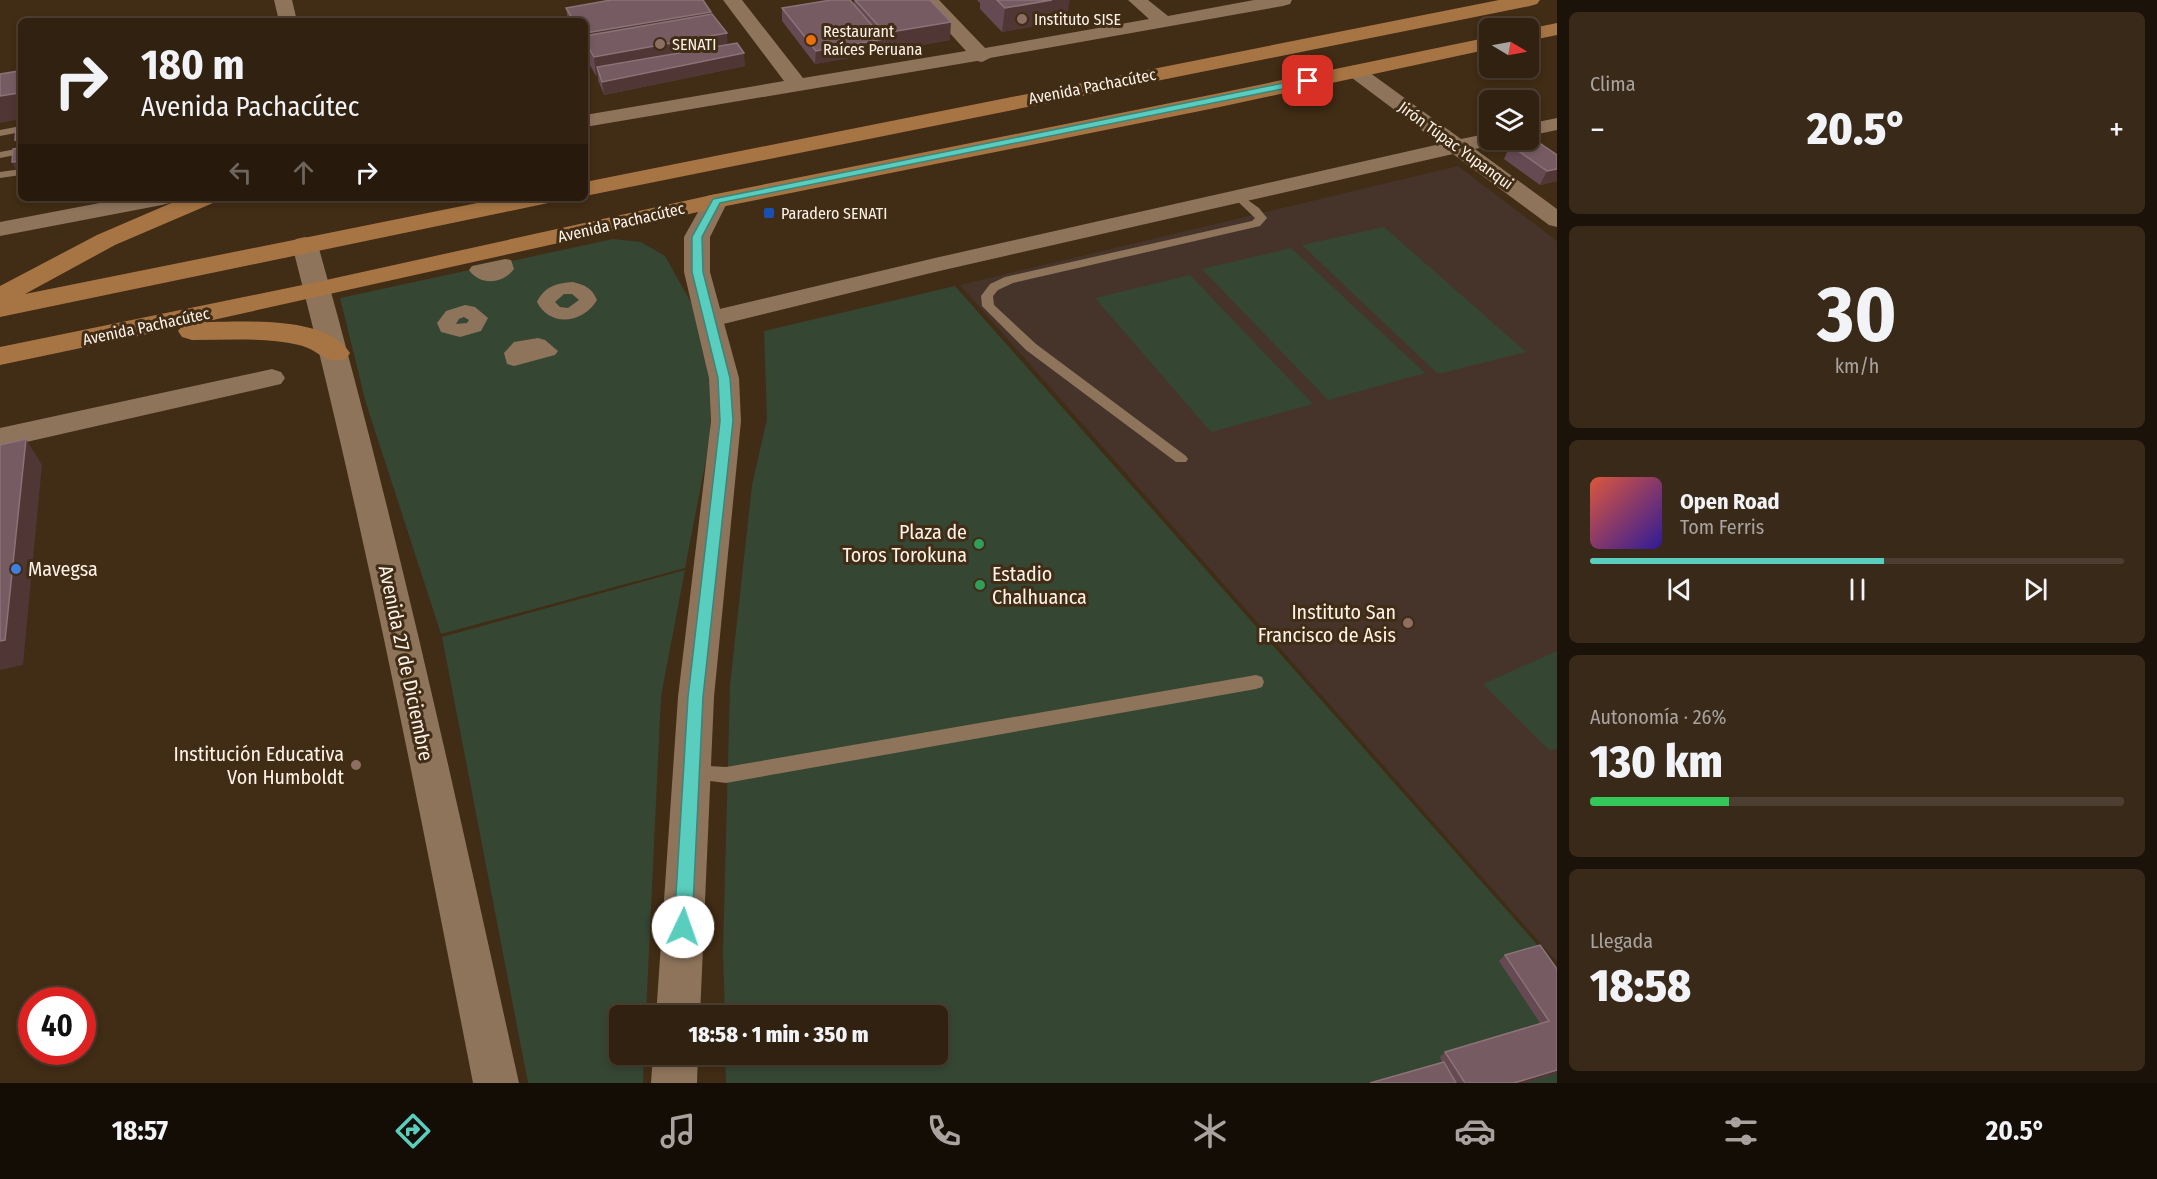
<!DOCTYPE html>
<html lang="es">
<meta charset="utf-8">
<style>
body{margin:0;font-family:"Fira Sans Condensed",sans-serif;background:#392919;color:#f1f3f6;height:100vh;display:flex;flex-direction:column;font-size:22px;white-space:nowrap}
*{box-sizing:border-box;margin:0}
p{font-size:20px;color:#a8a39f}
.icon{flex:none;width:33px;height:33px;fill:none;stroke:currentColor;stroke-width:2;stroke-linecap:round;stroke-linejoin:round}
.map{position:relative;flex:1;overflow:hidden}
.panel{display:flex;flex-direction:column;gap:12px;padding:12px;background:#1b1209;width:600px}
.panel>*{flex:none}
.banner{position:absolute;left:18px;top:18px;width:570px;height:183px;border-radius:9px;box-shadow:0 3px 9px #0003,0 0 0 2px #4c3e30;background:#312110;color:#f1f3f6;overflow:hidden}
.needle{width:39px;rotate:100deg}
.fabs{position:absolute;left:1479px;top:18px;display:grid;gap:12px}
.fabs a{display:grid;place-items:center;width:60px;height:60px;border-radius:9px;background:#312110;box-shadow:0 3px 9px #0003,0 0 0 2px #4c3e30;font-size:30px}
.speed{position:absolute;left:18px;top:987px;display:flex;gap:12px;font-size:30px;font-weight:700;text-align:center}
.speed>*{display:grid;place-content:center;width:78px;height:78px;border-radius:50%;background:#312110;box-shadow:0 3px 9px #0003,0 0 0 2px #4c3e30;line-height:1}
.speed .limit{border:9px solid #d22;background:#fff;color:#111}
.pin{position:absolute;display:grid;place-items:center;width:51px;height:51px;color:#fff;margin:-26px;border-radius:12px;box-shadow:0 3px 9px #0006}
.me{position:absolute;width:66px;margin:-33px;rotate:3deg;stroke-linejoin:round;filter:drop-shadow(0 0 4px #0008)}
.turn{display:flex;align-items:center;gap:21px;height:126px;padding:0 24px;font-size:27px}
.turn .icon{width:78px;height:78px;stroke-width:2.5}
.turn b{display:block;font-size:42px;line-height:51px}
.lanes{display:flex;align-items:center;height:57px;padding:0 24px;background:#0003;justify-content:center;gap:30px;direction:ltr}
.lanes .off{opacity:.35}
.big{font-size:45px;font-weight:800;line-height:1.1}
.panel .card{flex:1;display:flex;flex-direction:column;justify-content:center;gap:9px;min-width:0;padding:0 21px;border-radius:9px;background:#392919}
.panel .dial{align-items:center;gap:0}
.dial b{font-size:78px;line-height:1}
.song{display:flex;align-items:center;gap:18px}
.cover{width:72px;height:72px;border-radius:9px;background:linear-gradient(135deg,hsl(10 70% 55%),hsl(250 70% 35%))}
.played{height:6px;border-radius:3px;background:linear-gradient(90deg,#59cebe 55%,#4c3e30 55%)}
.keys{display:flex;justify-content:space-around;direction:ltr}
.heat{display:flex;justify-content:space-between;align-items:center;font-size:33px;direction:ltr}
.charge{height:9px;border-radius:4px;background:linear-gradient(90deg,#34c759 26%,#4c3e30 0)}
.trip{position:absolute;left:609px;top:1005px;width:339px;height:60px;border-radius:9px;background:#312110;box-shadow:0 3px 9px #0003,0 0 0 2px #4c3e30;font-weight:800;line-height:60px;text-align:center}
.tab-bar{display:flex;height:96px;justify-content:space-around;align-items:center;background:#140d06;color:#a8a39f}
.tab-bar .icon{width:42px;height:42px}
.tab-bar .selected{color:#59cebe}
.tab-bar b{font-size:27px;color:#f1f3f6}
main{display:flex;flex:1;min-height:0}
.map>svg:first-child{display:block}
.education{fill:#46342b}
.green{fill:#354633}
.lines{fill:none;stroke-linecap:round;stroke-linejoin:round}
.service{fill:#8d745b;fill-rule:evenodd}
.pedestrian{fill:#8d745b;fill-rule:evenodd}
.minor{fill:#8d745b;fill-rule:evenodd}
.tertiary{fill:#8d745b;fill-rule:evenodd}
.primary{fill:#a77544;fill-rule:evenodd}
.wall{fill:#654953}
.shaded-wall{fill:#503634}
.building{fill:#765b63;stroke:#8b7378;stroke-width:1.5}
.route{fill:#59cebe;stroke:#3a867c;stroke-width:1.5}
.education-dot{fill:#8d6e63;stroke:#412c15;stroke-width:2}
.food-dot{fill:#e8710a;stroke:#412c15;stroke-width:2}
.transit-dot{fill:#1a4fb4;stroke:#412c15;stroke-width:2}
.leisure-dot{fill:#2e9e5b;stroke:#412c15;stroke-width:2}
.shop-dot{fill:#3f7fe0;stroke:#412c15;stroke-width:2}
.labels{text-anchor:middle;stroke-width:6;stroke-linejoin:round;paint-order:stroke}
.far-poi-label{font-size:16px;fill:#fef3e8;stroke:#412c15;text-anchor:start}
.far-street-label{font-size:16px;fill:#fef3e8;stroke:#412c15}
.poi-label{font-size:20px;fill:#fef3e8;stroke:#412c15;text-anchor:end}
.street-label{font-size:20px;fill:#fef3e8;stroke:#412c15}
</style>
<main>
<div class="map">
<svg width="1557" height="1083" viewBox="0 0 1557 1083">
<rect width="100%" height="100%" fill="#412c15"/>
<path class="education" d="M 1458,166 L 1557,241 L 1557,962 L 960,285 Z"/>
<g class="green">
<path d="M 1384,227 L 1526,352 L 1438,374 L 1302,245 Z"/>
<path d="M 613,239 L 641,242 L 665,256 L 703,324 L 711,373 L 710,439 L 685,568 L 441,634 L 366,403 L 340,298 Z"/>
<path d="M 1291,248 L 1425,373 L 1328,400 L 1202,269 Z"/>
<path d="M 1190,275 L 1313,404 L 1211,432 L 1095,298 Z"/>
<path d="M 955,286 L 1557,967 L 1557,1083 L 726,1083 L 725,1055 L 938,1054 L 938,1016 L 725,1016 L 723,953 L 730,685 L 752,485 L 767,419 L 764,331 Z"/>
<path d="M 685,570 L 661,696 L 646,1015 L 620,1016 L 620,1054 L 644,1055 L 643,1083 L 528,1083 L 442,637 Z"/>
<path d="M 1557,651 L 1557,748 L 1550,751 L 1483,684 Z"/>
</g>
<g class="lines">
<g class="service">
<path d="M 21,126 L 21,132 L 0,136 L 0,130 Z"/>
<path d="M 21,148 L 21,154 L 0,158 L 0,152 Z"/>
<path d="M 21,169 L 21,175 L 0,178 L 0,172 Z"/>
<path d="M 1238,193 L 1259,208 L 1267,218 L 1260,226 L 1013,283 L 998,290 L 993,296 L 994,305 L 1036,344 L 1186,456 L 1188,459 L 1186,462 L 1176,462 L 1026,350 L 982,306 L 981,296 L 990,284 L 1005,277 L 1252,221 L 1255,218 L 1232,196 Z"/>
<path d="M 1256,675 L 1262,677 L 1264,682 L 1262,687 L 1256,689 L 726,783 L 686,778 L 683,773 L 686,768 L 692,765 L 726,767 Z"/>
</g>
<g class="pedestrian">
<path d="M 505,259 L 511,260 L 514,269 C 503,284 480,286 469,270 L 472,266 Z"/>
<path d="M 573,282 C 585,285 592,288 597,300 C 584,323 550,328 537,302 C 544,287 556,283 573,282 ZM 564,294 L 572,294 L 579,300 L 568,308 L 560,307 L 555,302 Z"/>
<path d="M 465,305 L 475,307 L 488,318 L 481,331 L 460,337 L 441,332 L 437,323 L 446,311 ZM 464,317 L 469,320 L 467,323 L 456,324 L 459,319 Z"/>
<path d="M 538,338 L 545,340 L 558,351 L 555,355 L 514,366 L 507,364 L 504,353 L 514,342 Z"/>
</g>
<g class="minor">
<path d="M 274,0 L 292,0 L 297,21 L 279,21 Z"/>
<path d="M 723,0 L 742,0 L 803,78 L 966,51 L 920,0 L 939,0 L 985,48 L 1149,19 L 1128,0 L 1148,0 L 1168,16 L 1254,0 L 1292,0 L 1290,4 L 1283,6 L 990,58 L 982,62 L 977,61 L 585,127 L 585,115 L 784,81 Z"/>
<path d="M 1355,65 L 1362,67 L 1461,139 L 1490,133 L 1490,140 L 1500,140 L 1498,144 L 1475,149 L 1557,209 L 1557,227 L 1549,225 L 1453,154 L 935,272 L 711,327 L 702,325 L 698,319 L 702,313 L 711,311 L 935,258 L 1440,144 L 1348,75 L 1345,71 L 1348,67 Z"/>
<path d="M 1557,118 L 1557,130 L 1528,136 L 1528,124 Z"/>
<path d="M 126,198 L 173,198 L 170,203 L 162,205 L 0,236 L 0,222 Z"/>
<path d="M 272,369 L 281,372 L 285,378 L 281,384 L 0,448 L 0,428 Z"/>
</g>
<g class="tertiary">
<path d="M 716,194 L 725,196 L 728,201 L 710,237 L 710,272 L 739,378 L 741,421 L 714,697 L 700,1016 L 656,1016 L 678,697 L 711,421 L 709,378 L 684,272 L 684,237 L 707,196 Z"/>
<path d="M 305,237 L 314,239 L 318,245 C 396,522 457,802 519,1083 L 473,1083 C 418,802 364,522 292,245 L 296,239 Z"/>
<path d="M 653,1054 L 698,1054 L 697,1083 L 651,1083 Z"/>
</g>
<g class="primary">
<path d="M 1499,0 L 1540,0 L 1537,4 L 1530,6 L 585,196 L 585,182 Z"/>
<path d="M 1557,23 L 1557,35 L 1528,41 L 1528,29 Z"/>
<path d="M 1490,37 L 1490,49 L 1215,108 L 716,208 L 204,322 C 243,322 326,315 350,353 L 346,359 C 325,365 318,349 299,345 C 264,337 228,340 192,340 L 182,337 L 178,331 L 181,327 L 0,365 L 0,347 L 317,282 L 716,194 L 1215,94 Z"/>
<path d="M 183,198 L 216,198 L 213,203 L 115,245 L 25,294 L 502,198 L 551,198 L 548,203 L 539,205 L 0,317 L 0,286 L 97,235 Z"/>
</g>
</g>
<g class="wall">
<path d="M 854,0 L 930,0 L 950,40 L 815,64 L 782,21 L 782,8 L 854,4 Z"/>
<path d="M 977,0 L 1052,0 L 1066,20 L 1002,32 L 980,9 L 980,3 Z"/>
<path d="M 566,8 L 711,14 L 727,45 L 745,66 L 604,95 L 598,80 L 598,76 L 596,76 L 585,56 L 585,21 L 568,21 Z"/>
<path d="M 1510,145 L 1557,155 L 1557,181 L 1540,185 L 1504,159 Z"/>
<path d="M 1505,955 L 1557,969 L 1557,1073 L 1524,1083 L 1370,1083 L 1442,1062 L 1440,1057 L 1445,1052 L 1540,1023 L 1499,961 Z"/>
</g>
<g class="shaded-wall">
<path d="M 1052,0 L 1070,0 L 1066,20 L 1002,32 L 1005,8 Z"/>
<path d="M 711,12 L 712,30 L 585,41 L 585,33 Z"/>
<path d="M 951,22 L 950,40 L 884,52 L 885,33 Z"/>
<path d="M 727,33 L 728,52 L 597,67 L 598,76 L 596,76 L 594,57 Z"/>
<path d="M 884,39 L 884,52 L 815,64 L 816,51 Z"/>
<path d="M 744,53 L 745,66 L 604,95 L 602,82 Z"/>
<path d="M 19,71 L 21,76 L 21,119 L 0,123 L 0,96 Z"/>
<path d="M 21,139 L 21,147 L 18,147 L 15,140 Z"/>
<path d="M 21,161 L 21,168 L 15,169 L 12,162 Z"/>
<path d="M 1557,169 L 1557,181 L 1540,185 L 1547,171 Z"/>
<path d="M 26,439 L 42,465 L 23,665 L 0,670 L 0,641 Z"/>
<path d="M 1557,1070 L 1557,1073 L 1524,1083 L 1514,1083 Z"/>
</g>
<g class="building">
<path d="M 611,0 L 703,0 L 711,12 L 585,33 L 585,21 L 574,21 L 566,8 Z"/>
<path d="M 831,0 L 850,0 L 884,39 L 816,51 L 782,8 Z"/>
<path d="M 855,0 L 930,0 L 951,22 L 885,33 Z"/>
<path d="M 997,0 L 1052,0 L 1005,8 Z"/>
<path d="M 712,14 L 727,33 L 594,57 L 585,41 L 585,36 Z"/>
<path d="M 542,17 L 544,21 L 520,21 Z"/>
<path d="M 737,43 L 744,53 L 602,82 L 597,67 Z"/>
<path d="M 19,71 L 18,93 L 0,96 L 0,74 Z"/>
<path d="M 21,127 L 21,139 L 15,140 L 16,128 Z"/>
<path d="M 1535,140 L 1557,155 L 1557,169 L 1547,171 L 1510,145 Z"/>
<path d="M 21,148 L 21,161 L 12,162 L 13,149 Z"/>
<path d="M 26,439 L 5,640 L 0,641 L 0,445 Z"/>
<path d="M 1540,945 L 1557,969 L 1557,1070 L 1514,1083 L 1465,1083 L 1445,1052 L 1549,1021 L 1505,955 Z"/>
<path d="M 1444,1062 L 1456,1083 L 1370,1083 Z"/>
</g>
<path class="route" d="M 1308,78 L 1313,81 L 1312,83 L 720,203 L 702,237 L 703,272 L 730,378 L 733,421 L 703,697 L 692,927 L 689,933 L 683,936 L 677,933 L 674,927 L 688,697 L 720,421 L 718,378 L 692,272 L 692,237 L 713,199 Z"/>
<g class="education-dot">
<circle cx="1022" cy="19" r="6"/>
<circle cx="660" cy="44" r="6"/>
<circle cx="1408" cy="623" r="6"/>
<circle cx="356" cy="765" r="6"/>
</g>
<circle class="food-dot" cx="811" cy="40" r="6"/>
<rect class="transit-dot" x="763" y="207" width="12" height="12" rx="3"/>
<g class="leisure-dot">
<circle cx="979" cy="544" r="6"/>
<circle cx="980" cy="585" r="6"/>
</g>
<circle class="shop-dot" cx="16" cy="569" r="6"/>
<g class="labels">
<g class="far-poi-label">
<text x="1034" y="25">Instituto SISE</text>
<text x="823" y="37">Restaurant<tspan x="823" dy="18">Raíces Peruana</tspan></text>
<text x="672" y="50">SENATI</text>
<text x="781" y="219">Paradero SENATI</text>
</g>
<g class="far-street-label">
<text transform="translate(1092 86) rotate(-11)" y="6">Avenida Pachacútec</text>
<text transform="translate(1456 145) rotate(36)" y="6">Jirón Túpac Yupanqui</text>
<text transform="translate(621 222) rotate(-13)" y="6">Avenida Pachacútec</text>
<text transform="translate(146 326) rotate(-12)" y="6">Avenida Pachacútec</text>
</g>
<g class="poi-label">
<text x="967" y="539">Plaza de<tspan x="967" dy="23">Toros Torokuna</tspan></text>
<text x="28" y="576" text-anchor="start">Mavegsa</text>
<text x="992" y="581" text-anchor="start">Estadio<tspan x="992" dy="23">Chalhuanca</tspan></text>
<text x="1396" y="619">Instituto San<tspan x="1396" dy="23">Francisco de Asis</tspan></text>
<text x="344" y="761">Institución Educativa<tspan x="344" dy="23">Von Humboldt</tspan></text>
</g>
<g class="street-label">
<text transform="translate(406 663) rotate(78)" y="7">Avenida 27 de Diciembre</text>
</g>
</g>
</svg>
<div class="fabs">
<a><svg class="needle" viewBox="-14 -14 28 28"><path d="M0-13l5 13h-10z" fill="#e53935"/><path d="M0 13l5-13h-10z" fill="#a8a39f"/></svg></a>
<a><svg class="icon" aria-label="layers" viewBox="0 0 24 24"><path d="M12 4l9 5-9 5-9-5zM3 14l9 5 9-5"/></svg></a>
</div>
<div class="speed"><div class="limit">40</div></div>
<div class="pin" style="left:1308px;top:81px;background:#d93025"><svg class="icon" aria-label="arrive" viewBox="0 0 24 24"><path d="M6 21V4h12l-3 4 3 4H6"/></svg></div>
<svg class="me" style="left:683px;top:927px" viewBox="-20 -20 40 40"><circle r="19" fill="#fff"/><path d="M0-13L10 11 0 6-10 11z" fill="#59cebe"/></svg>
<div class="trip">18:58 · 1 min · 350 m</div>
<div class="banner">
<div class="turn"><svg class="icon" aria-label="right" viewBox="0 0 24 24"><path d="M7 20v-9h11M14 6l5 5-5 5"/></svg><div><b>180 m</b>Avenida Pachacútec</div></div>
<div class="lanes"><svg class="icon off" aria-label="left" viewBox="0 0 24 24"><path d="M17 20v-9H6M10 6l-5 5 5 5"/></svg><svg class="icon off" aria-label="ahead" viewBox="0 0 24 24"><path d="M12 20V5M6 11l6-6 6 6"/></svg><svg class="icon" aria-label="right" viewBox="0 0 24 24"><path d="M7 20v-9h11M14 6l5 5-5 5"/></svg></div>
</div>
</div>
<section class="panel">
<div class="card"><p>Clima</p>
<div class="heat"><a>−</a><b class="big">20.5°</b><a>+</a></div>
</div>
<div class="card dial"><b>30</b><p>km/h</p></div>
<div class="card">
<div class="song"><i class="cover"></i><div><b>Open Road</b><p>Tom Ferris</p></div></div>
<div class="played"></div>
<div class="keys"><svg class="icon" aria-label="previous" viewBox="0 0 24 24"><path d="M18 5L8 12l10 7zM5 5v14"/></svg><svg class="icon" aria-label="pause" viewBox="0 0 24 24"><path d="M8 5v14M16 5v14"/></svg><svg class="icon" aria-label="next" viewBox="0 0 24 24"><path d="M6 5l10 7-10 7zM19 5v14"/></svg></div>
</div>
<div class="card"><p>Autonomía · 26%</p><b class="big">130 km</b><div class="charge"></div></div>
<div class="card"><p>Llegada</p><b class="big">18:58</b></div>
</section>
</main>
<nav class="tab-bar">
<b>18:57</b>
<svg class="icon selected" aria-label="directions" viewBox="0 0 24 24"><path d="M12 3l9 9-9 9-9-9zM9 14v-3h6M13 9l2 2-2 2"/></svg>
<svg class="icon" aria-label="music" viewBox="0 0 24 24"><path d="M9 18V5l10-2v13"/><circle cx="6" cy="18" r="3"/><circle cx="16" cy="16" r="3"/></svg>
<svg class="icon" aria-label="phone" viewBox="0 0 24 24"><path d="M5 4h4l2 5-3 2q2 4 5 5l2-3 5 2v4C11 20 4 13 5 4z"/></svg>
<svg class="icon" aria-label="climate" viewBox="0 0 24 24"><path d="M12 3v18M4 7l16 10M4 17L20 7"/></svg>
<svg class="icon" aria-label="car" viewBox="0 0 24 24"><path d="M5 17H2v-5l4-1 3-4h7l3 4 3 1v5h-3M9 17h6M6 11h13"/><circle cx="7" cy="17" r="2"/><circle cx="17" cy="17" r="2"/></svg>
<svg class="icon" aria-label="filters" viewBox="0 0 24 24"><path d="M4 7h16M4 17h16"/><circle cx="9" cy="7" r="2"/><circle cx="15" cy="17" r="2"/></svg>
<b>20.5°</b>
</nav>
